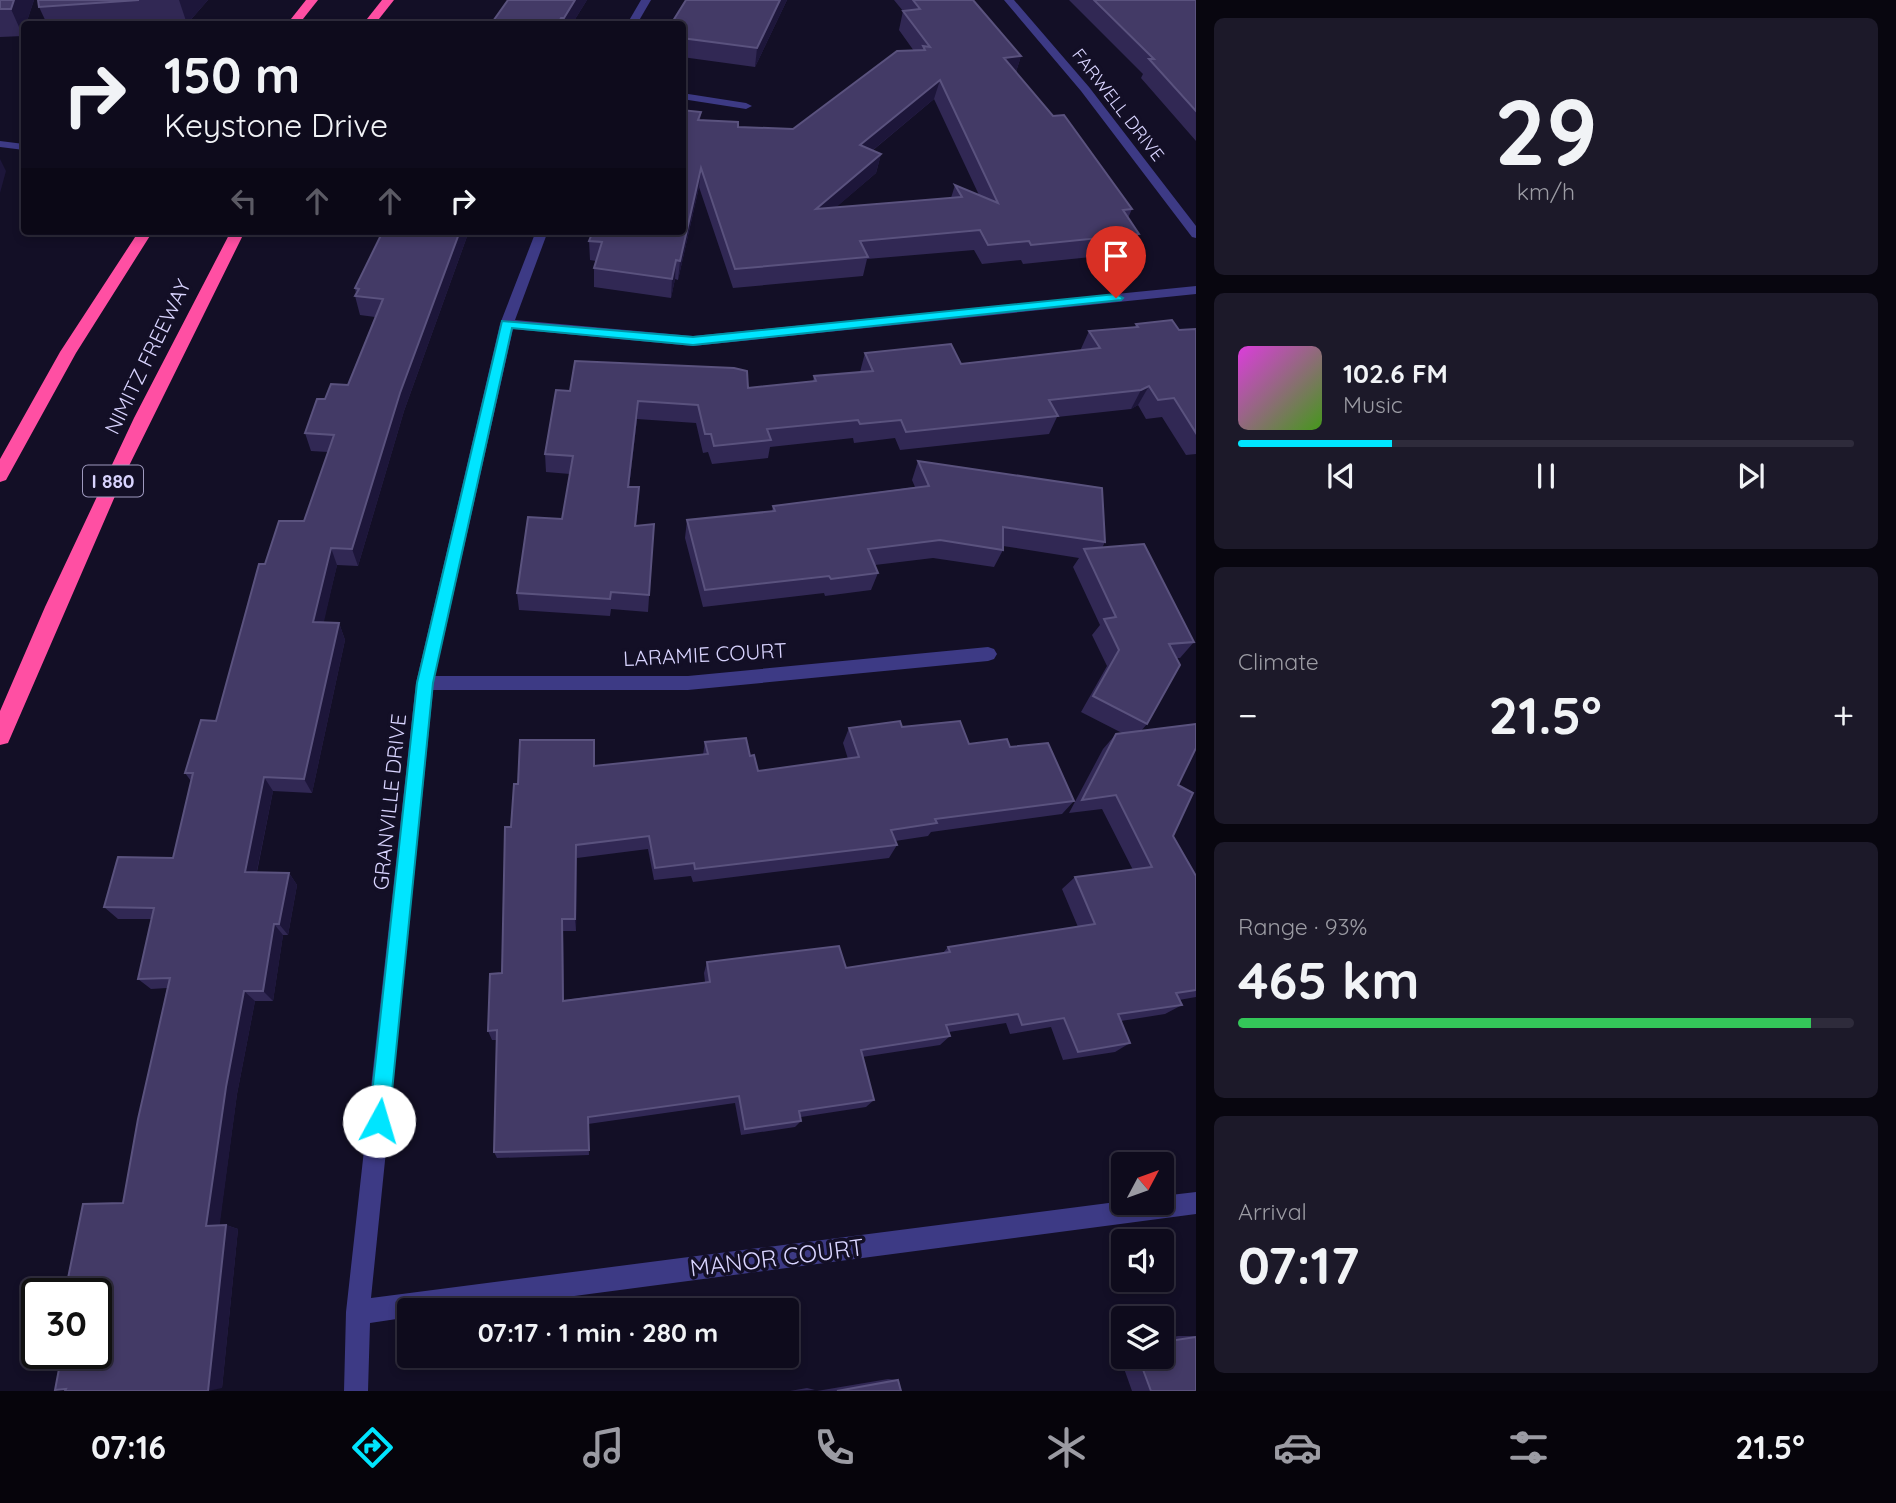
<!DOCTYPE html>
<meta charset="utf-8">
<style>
body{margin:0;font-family:Quicksand,sans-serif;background:#1c1929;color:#f1f3f6;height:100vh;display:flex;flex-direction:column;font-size:26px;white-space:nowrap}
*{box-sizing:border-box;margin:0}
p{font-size:23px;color:#9b9ba3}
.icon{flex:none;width:38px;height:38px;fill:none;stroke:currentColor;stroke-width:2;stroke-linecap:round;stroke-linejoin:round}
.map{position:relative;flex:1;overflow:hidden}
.panel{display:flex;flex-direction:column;gap:18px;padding:18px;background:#08060f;width:700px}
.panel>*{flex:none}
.banner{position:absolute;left:21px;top:21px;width:665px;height:214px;border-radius:7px;box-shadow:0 4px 10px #0003,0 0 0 2px #2e2b3b;background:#0e0b1c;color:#f1f3f6;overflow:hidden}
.needle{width:46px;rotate:49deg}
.buttons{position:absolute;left:1111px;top:1152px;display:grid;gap:14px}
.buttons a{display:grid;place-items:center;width:63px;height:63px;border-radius:7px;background:#0e0b1c;box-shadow:0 4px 10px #0003,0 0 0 2px #2e2b3b;font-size:35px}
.speed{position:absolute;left:21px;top:1278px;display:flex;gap:14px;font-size:35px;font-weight:700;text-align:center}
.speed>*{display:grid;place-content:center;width:91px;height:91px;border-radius:50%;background:#0e0b1c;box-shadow:0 4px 10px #0003,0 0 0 2px #2e2b3b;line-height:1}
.speed .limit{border:4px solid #111;border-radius:10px;background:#fff;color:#111}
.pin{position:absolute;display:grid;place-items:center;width:60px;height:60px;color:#fff;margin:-72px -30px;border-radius:50% 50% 50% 0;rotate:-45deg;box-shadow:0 0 7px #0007}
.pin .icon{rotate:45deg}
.me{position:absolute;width:77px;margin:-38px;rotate:6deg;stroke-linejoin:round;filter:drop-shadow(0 0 5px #0008)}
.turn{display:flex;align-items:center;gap:24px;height:147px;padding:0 28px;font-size:32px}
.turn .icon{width:91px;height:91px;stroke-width:2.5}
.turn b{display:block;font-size:49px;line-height:60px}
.lanes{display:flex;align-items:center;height:66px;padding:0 28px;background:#0003;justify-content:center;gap:35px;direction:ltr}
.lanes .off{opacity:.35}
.big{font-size:52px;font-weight:700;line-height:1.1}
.panel .tile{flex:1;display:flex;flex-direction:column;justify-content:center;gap:10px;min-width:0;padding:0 24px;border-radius:10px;background:#1c1929}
.panel .dial{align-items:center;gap:0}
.dial b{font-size:91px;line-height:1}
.song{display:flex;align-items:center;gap:21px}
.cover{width:84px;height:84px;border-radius:10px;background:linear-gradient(135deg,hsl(300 70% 55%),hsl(100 70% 35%))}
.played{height:7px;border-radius:4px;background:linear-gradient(90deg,#00e5ff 25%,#2e2b3b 25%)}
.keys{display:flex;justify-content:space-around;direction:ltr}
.heat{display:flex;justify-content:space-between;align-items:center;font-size:38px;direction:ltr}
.charge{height:10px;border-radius:5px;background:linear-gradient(90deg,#34c759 93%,#2e2b3b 0)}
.trip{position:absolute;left:397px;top:1298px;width:402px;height:70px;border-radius:7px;background:#0e0b1c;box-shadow:0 4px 10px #0003,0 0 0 2px #2e2b3b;font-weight:700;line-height:70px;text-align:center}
.dock{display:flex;height:112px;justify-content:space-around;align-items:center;background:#06040b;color:#9b9ba3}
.dock .icon{width:49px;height:49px}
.dock .active{color:#00e5ff}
.dock b{font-size:32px;color:#f1f3f6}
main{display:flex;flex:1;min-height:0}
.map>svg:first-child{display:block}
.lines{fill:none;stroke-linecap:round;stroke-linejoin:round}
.minor{fill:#3d3a85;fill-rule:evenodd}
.highway{fill:#ff4fa3;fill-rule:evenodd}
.wall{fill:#312854;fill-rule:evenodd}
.shaded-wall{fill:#1d163a}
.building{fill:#433a66;stroke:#5a527e;stroke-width:2;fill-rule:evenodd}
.route{fill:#00e5ff;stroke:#0095a6;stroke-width:2}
.labels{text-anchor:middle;stroke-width:7;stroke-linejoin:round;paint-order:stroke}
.far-street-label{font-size:18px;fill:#d9d4ff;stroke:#130f26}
.shield{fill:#130f26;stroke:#9e99be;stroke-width:2}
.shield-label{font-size:19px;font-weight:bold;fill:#d9d4ff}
.street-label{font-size:21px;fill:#d9d4ff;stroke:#130f26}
.near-street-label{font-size:24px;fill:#d9d4ff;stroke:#130f26}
</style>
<main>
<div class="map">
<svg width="1196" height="1391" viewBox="0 0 1196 1391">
<rect width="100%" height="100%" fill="#130f26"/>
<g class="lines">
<g class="minor">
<path d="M 641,0 L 651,0 L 637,24 L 627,24 Z"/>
<path d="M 1004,0 L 1014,0 L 1089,87 L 1196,226 L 1196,238 L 1192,237 L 1081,91 Z"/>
<path d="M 682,93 L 746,103 L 752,106 L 746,109 L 682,99 Z"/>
<path d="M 0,141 L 24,144 L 24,150 L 0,147 Z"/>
<path d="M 536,231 L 548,231 L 515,320 L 693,336 L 1196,286 L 1196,294 L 693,346 L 513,329 L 435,676 L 688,676 L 988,647 L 994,649 L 997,654 L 994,659 L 988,661 L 688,690 L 433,690 L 371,1298 L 1124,1201 L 1162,1202 L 1162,1196 L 1196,1192 L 1196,1214 L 460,1311 L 410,1311 L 410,1317 L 370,1323 L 368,1391 L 344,1391 L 346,1312 L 416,683 L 500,324 Z"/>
</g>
<g class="highway">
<path d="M 306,0 L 318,0 L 299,24 L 287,24 Z"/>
<path d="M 382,0 L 394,0 L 375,24 L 363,24 Z"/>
<path d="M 139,231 L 153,231 L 76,353 L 6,480 L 0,482 L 0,459 L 60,352 Z"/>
<path d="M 231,231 L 245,231 L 122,480 L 8,743 L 0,745 L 0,711 L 45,607 L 134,418 Z"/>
</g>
</g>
<g class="wall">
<path d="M 0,0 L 34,0 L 26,24 L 24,24 L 23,36 L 0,37 Z"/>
<path d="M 38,0 L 208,0 L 187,24 L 47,24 L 39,7 Z"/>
<path d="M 587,0 L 572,24 L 491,24 Z"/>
<path d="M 686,0 L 787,0 L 755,67 L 682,57 L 682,24 Z"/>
<path d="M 894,0 L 973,0 L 1021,56 L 1016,72 L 1132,209 L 1128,218 L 1139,234 L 1130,253 L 1023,264 L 1021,260 L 982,264 L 974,250 L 867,259 L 863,276 L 733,288 L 699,187 L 678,280 L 675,279 L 671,298 L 594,287 L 594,268 L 596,261 L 590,260 L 589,241 L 701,112 L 700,120 L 738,127 L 793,129 L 914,51 L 899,30 L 903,11 ZM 934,99 L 979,195 L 955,185 L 951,198 L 836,207 L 876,173 L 881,154 L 872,151 Z"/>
<path d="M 1069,0 L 1196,0 L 1196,141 L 1141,78 L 1143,74 Z"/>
<path d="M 383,231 L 469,231 L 404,411 L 358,566 L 337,565 L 323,623 L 339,623 L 345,640 L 312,793 L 273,791 L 257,872 L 289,873 L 297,885 L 288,935 L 283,935 L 273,1001 L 255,1001 L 237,1094 L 219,1226 L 226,1225 L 238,1229 L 222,1388 L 123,1203 L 167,988 L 151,989 L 138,979 L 152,919 L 118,919 L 104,907 L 173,858 L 191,781 L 185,773 L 216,721 L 265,564 L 304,521 L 328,452 L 311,451 L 305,433 L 325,399 L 348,385 L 375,317 L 360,315 L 355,296 L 356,294 L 355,288 Z"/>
<path d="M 1136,324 L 1179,330 L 1196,329 L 1196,454 L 1186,455 L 1162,417 L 1146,419 L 1138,405 L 1131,409 L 1057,417 L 1049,434 L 900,450 L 895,438 L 854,443 L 853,438 L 770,447 L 768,458 L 712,464 L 708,452 L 703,453 L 696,423 L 637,419 L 629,487 L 638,505 L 636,526 L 654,524 L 648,612 L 611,609 L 610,616 L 519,610 L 517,593 L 562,519 L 570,474 L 546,472 L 545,454 L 570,391 L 748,388 L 813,381 L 814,376 L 860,372 L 865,353 L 961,364 L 1080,351 L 1089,331 L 1135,327 Z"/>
<path d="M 918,461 L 1105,542 L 1102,548 L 1194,642 L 1180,658 L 1176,658 L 1147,724 L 1141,731 L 1178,785 L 1173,836 L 1196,876 L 1196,997 L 1179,1000 L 1182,1005 L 1165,1014 L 1121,1021 L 1130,1043 L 1115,1052 L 1063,1060 L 1051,1027 L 1010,1034 L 1006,1023 L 949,1032 L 950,1036 L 940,1045 L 862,1057 L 874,1100 L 866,1107 L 801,1117 L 801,1121 L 795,1127 L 741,1135 L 735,1103 L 588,1124 L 589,1155 L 497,1158 L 494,1152 L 497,1040 L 492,1040 L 488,1031 L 502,973 L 511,827 L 518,784 L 594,766 L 703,755 L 705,742 L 750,756 L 758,771 L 848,759 L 843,743 L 849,728 L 902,727 L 969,744 L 1010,747 L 1074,801 L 1062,814 L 931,832 L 928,836 L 895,841 L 897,845 L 889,858 L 693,882 L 691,876 L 654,880 L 648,849 L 577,858 L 576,931 L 563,931 L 564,1000 L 705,982 L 704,973 L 707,962 L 846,968 L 943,953 L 948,947 L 1078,927 L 1062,889 L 1075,877 L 1133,870 L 1102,809 L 1069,813 L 1103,749 L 1116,734 L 1122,733 L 1081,712 L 1107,666 L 1092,635 L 1100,625 L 1073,567 L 1079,558 L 1003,546 L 1003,550 L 994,567 L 933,558 L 875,565 L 878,573 L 871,590 L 825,596 L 824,593 L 703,607 L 685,538 L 687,520 L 772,511 L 773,506 L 915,487 L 912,480 Z"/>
<path d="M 1178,1336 L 1196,1336 L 1196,1391 L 1132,1391 L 1116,1346 L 1124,1345 L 1124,1356 L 1162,1356 L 1162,1339 Z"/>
<path d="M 888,1379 L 898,1380 L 901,1391 L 817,1391 Z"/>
<path d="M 807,1388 L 815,1390 L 790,1391 Z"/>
</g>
<g class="shaded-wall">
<path d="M 14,0 L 34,0 L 26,24 L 24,24 L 23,36 L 11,9 Z"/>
<path d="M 179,0 L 208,0 L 187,24 Z"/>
<path d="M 575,0 L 587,0 L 572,24 L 565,24 L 564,18 Z"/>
<path d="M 780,0 L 787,0 L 755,67 L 757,48 Z"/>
<path d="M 1021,56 L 1015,75 L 1004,58 Z"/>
<path d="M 940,80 L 934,99 L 856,164 L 860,145 Z"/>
<path d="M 881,154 L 876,173 L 812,228 L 816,209 Z"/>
<path d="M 0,159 L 6,171 L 0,193 Z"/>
<path d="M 701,168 L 699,187 L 678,280 L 680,261 Z"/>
<path d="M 460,231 L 469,231 L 404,411 L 358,566 L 352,549 L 400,393 Z"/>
<path d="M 676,260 L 675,279 L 671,298 L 672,279 Z"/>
<path d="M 1149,386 L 1138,405 L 1131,409 L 1141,390 Z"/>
<path d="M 638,401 L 637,419 L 627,505 L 628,487 Z"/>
<path d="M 331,548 L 337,565 L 320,639 L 313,622 Z"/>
<path d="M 339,623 L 345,640 L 312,793 L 304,779 Z"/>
<path d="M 264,777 L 273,791 L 254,885 L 245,872 Z"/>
<path d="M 576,845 L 577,858 L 576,931 L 575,919 Z"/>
<path d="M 289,873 L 297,885 L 288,935 L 279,924 Z"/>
<path d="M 562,919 L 563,931 L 564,1010 L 563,1001 Z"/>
<path d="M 274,924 L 283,935 L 273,1001 L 263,991 Z"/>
<path d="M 244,991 L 255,1001 L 237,1094 L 219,1230 L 206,1226 L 226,1087 Z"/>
<path d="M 226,1225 L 238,1229 L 222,1388 L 208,1391 Z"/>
</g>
<g class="building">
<path d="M 0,0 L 14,0 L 11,9 L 0,9 Z"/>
<path d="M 38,0 L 139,0 L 39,7 Z"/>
<path d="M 508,0 L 575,0 L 564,18 L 561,18 L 558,24 L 491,24 Z"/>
<path d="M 686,0 L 780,0 L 757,48 L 682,38 L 682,24 L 671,24 Z"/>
<path d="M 913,0 L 973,0 L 1021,56 L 1004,58 L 1053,116 L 1064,115 L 1132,209 L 1123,210 L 1139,234 L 1031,245 L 1029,241 L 988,245 L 980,230 L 860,241 L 868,257 L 735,269 L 701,168 L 680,261 L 676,260 L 672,279 L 594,268 L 602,242 L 589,241 L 593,231 L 682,231 L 682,110 L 701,112 L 698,120 L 738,122 L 738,127 L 793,129 L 897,51 L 925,50 L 923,46 L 930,47 L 903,11 L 920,9 ZM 940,80 L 998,203 L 955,185 L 962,197 L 816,209 L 881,154 L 860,145 Z"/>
<path d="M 1094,0 L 1196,0 L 1196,111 L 1149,59 L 1154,59 Z"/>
<path d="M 383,231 L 460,231 L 400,393 L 352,549 L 331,548 L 313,622 L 339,623 L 304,779 L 264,777 L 245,872 L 289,873 L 279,924 L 274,924 L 263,991 L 244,991 L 226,1087 L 206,1226 L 226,1225 L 208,1391 L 65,1391 L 66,1389 L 55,1390 L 62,1353 L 96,1353 L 96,1293 L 65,1293 L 83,1204 L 123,1203 L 138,1119 L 170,978 L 138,979 L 154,908 L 104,907 L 118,857 L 173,858 L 193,773 L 185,773 L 201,720 L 216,721 L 259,564 L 265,564 L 279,521 L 304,521 L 334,435 L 305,433 L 317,399 L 325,399 L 331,384 L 348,385 L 383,299 L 355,296 L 359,289 L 355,288 Z"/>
<path d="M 1172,320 L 1179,330 L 1196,329 L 1196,433 L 1174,398 L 1158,400 L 1149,386 L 1141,390 L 1049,400 L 1058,416 L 906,432 L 901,420 L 860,424 L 858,420 L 767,429 L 771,440 L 714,446 L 711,434 L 705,434 L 698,405 L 638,401 L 628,487 L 639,487 L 635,526 L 654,524 L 649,595 L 611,592 L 610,599 L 517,593 L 528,517 L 562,519 L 573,456 L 545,454 L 556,390 L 570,391 L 575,361 L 734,368 L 747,371 L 748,388 L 816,381 L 814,376 L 873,371 L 865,353 L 951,344 L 961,364 L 1100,348 L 1089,331 L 1138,327 L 1136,324 Z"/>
<path d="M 918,461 L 1102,488 L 1105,542 L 1003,527 L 1003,550 L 940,540 L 868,549 L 878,573 L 831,579 L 829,576 L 705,590 L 687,520 L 775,511 L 773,506 L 929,486 Z"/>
<path d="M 1144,544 L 1194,642 L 1169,644 L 1180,665 L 1147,724 L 1093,696 L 1119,650 L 1104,619 L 1116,617 L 1084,549 Z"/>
<path d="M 900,721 L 902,727 L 960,721 L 969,744 L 1007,739 L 1010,747 L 1048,743 L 1074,801 L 935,819 L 937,823 L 891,830 L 897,845 L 695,869 L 694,863 L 655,868 L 649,836 L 576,845 L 575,919 L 562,919 L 563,1001 L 710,982 L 707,962 L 839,946 L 846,968 L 950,952 L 948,947 L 1095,924 L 1075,877 L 1152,867 L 1116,795 L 1082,800 L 1116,734 L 1196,724 L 1196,748 L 1178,785 L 1193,793 L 1173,836 L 1196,876 L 1196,990 L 1176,993 L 1182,1005 L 1118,1014 L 1130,1043 L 1078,1052 L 1064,1018 L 1022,1025 L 1018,1014 L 946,1025 L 950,1036 L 861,1050 L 874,1100 L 799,1111 L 801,1121 L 745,1129 L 739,1096 L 588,1117 L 589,1150 L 494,1152 L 497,1030 L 488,1031 L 490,974 L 502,973 L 505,827 L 511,827 L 514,784 L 518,784 L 520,740 L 594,740 L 594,766 L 708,754 L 705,742 L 746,738 L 750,756 L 754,755 L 758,771 L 859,757 L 849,728 Z"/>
<path d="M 1196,1337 L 1196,1391 L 1151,1391 L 1138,1356 L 1162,1356 L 1162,1342 Z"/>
<path d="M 898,1380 L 901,1391 L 837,1391 Z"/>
</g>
<path class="route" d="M 1116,294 L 1123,298 L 1121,300 L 693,345 L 512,328 L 433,683 L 389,1121 L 386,1128 L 379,1131 L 372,1128 L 369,1121 L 417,683 L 502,321 L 693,337 Z"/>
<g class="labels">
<g class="far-street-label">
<text transform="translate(1118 105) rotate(52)" y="6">FARWELL DRIVE</text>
</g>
<rect class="shield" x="83" y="465.5" width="60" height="31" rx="5"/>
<g class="shield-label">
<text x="113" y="488">I 880</text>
</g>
<g class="street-label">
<text transform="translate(148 357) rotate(-64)" y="7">NIMITZ FREEWAY</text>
<text transform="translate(705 655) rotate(-3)" y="7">LARAMIE COURT</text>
<text transform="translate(390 802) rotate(-84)" y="7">GRANVILLE DRIVE</text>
</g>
<g class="near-street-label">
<text transform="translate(777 1258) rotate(-7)" y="8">MANOR COURT</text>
</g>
</g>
</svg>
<div class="buttons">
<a><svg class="needle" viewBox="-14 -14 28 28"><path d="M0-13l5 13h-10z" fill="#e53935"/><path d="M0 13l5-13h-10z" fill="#9b9ba3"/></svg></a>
<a><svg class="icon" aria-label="sound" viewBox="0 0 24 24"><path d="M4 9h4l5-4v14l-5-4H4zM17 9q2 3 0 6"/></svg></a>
<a><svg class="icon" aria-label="layers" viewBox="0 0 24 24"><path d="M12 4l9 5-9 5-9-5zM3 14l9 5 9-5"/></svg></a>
</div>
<div class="speed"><div class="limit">30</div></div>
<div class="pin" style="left:1116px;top:298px;background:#d93025"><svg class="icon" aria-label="arrive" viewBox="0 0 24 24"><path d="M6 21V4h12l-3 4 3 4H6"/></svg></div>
<svg class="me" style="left:379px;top:1121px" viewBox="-20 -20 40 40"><circle r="19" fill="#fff"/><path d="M0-13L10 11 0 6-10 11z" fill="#00e5ff"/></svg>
<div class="trip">07:17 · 1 min · 280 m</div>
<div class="banner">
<div class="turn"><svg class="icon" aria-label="right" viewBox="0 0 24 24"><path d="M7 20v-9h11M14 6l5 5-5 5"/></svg><div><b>150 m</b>Keystone Drive</div></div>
<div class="lanes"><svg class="icon off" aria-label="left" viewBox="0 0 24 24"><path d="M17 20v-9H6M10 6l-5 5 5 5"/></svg><svg class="icon off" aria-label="ahead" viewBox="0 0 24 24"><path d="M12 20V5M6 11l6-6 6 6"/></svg><svg class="icon off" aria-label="ahead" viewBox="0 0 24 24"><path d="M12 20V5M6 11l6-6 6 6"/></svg><svg class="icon" aria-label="right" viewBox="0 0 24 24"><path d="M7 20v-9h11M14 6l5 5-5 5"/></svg></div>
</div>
</div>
<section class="panel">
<div class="tile dial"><b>29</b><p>km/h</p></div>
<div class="tile">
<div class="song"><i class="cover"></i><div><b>102.6 FM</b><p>Music</p></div></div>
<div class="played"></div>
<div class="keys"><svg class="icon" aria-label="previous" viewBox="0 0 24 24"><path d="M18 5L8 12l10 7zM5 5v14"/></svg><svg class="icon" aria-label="pause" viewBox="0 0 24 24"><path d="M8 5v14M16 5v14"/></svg><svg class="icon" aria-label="next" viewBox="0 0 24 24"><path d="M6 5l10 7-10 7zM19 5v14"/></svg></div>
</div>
<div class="tile"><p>Climate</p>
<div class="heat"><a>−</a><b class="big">21.5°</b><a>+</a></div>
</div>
<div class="tile"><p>Range · 93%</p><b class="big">465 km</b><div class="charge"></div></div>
<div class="tile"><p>Arrival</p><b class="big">07:17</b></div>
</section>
</main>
<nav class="dock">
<b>07:16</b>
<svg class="icon active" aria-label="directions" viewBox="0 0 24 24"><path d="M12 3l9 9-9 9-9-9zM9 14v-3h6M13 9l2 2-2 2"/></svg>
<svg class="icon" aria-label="music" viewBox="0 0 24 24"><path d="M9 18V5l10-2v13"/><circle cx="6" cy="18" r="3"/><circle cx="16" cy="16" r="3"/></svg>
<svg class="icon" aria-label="phone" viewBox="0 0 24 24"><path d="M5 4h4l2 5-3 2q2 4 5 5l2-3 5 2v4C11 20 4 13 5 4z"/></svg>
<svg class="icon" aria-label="climate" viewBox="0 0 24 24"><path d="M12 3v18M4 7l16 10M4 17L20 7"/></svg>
<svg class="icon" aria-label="car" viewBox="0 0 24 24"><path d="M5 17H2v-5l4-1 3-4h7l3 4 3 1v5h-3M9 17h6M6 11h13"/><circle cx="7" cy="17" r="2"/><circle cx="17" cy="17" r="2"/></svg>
<svg class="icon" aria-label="filters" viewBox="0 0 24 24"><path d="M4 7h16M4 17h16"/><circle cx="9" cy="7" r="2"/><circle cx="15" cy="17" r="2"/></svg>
<b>21.5°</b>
</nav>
